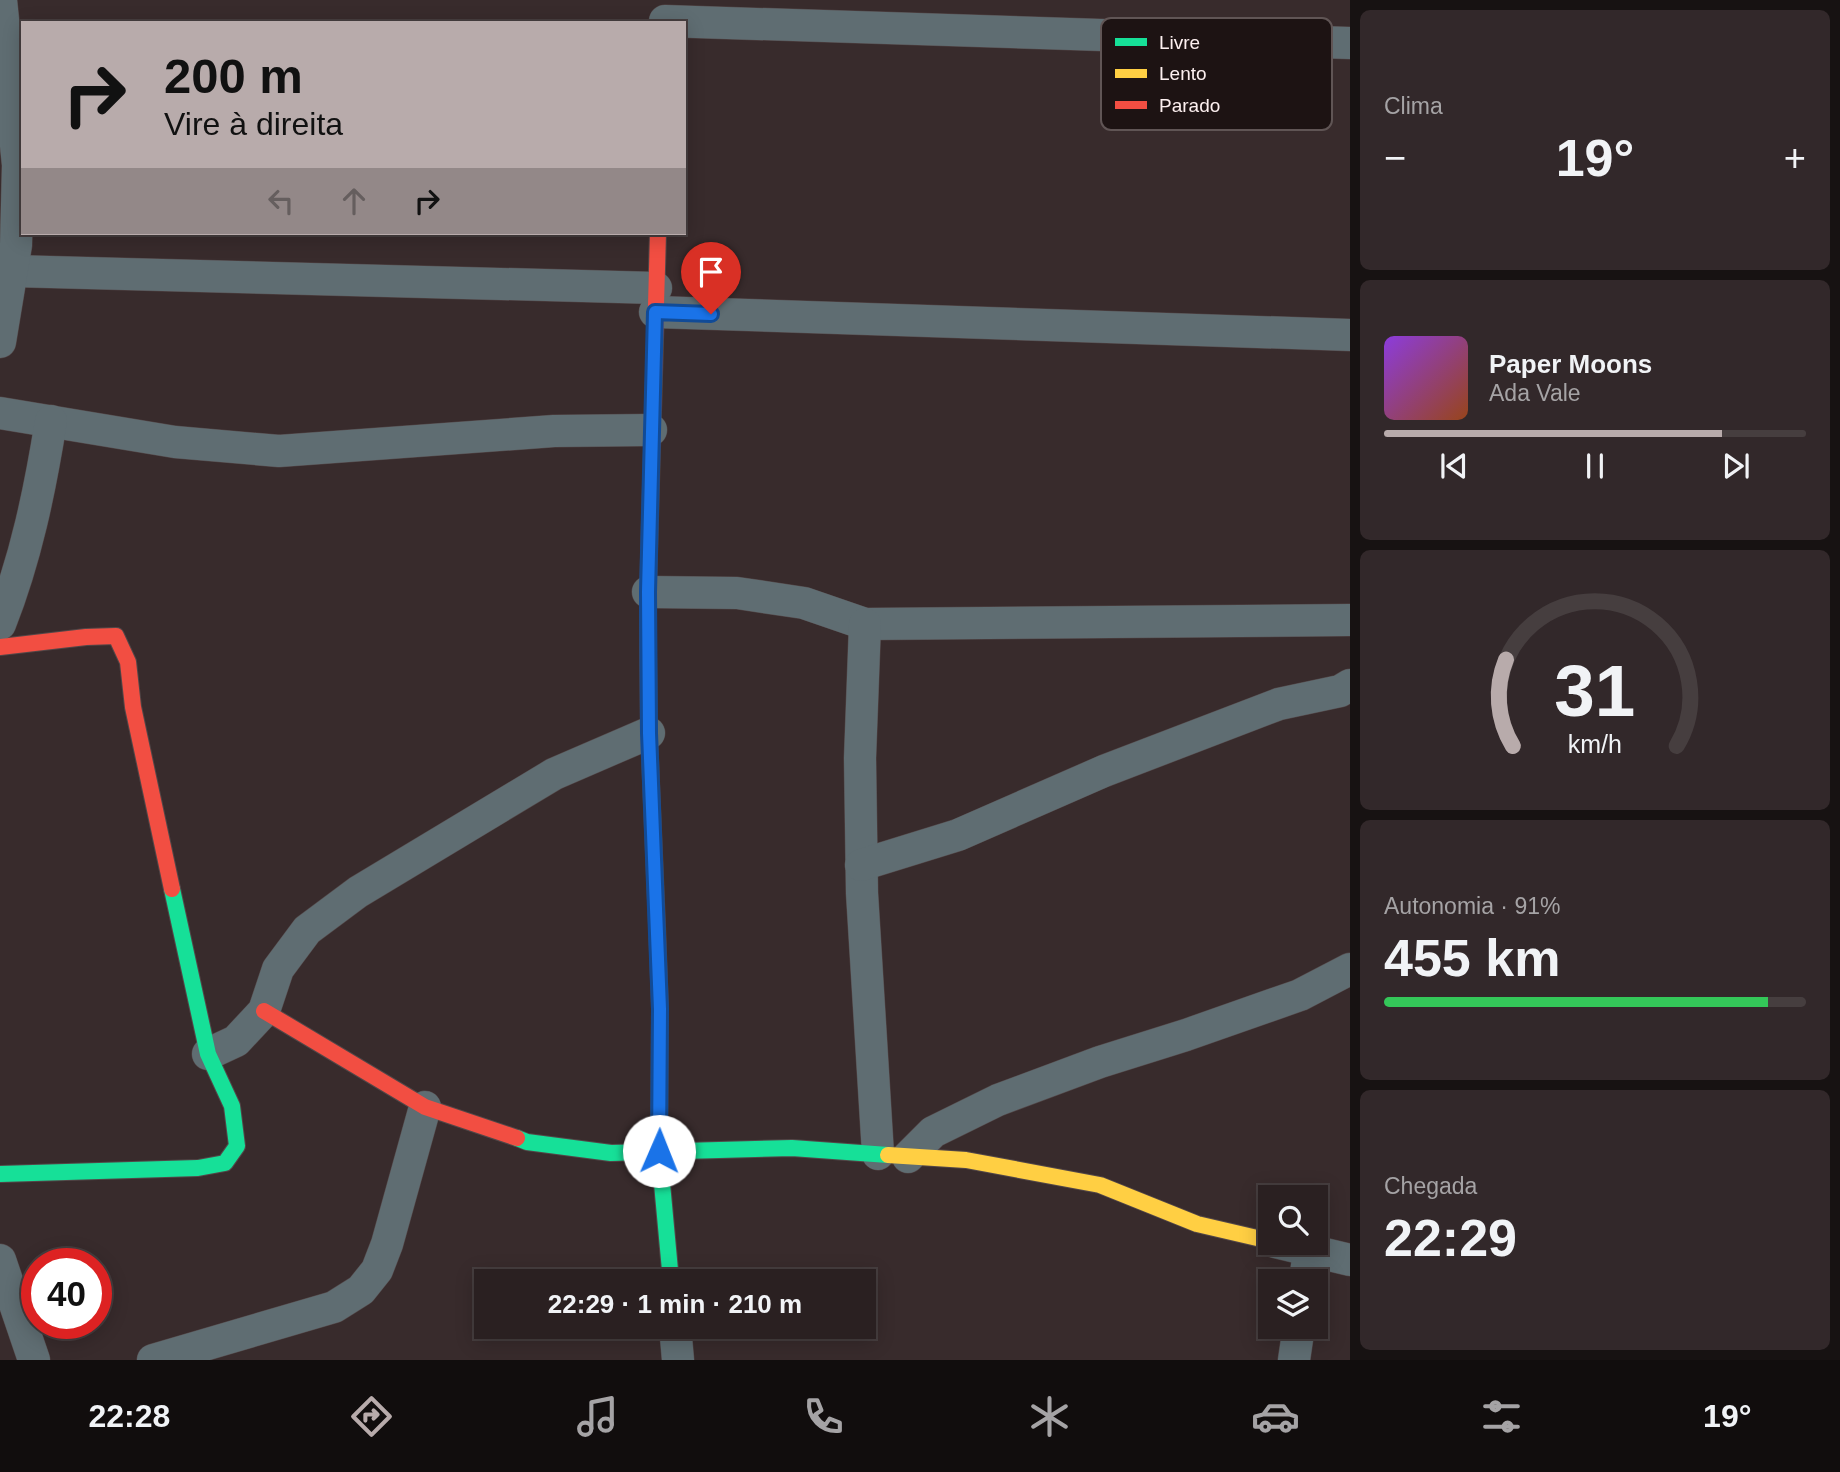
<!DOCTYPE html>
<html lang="pt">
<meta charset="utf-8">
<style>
body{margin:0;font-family:Arial,sans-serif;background:#32282a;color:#f1f3f6;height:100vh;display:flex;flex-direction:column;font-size:26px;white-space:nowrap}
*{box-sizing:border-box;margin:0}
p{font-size:23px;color:#a5a3a5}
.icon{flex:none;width:38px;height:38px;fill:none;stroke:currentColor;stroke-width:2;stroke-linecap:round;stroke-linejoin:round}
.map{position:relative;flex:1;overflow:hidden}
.details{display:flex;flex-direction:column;gap:10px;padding:10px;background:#171212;width:490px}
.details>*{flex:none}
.hud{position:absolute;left:21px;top:21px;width:665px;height:214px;border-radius:0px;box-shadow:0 4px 18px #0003,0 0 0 2px #463e3f;background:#b8abab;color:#111;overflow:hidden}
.buttons{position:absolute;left:1258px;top:1185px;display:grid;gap:14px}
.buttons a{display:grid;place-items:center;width:70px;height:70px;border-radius:0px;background:#2a2021;box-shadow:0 4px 18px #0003,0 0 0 2px #463e3f;font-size:35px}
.speed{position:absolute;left:21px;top:1248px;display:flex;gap:14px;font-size:35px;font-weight:700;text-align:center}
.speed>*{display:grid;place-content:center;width:91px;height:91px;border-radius:50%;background:#2a2021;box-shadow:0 4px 18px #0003,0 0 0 2px #463e3f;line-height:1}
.speed .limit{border:10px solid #d22;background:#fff;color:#111}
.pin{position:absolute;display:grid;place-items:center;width:60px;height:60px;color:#fff;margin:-72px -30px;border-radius:50% 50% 50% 0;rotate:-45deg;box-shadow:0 0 7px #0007}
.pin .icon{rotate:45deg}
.me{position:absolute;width:77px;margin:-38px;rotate:1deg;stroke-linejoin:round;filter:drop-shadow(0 0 5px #0008)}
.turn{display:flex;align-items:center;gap:24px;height:147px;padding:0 28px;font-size:32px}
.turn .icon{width:91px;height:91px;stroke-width:2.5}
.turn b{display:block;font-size:49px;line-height:60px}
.lanes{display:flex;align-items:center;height:66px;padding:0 28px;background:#0003;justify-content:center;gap:35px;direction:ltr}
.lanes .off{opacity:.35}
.big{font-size:52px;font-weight:700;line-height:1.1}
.details .card{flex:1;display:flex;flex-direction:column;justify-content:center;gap:10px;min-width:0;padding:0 24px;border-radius:10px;background:#32282a}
.details .dial{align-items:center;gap:0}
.dial svg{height:182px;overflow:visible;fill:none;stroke:#463e3f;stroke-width:7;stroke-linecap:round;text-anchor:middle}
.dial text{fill:#f1f3f6;stroke:none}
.song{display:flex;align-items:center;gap:21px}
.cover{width:84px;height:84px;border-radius:10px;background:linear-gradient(135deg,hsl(270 70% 55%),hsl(20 70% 35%))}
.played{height:7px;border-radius:4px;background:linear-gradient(90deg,#b8abab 80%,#463e3f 80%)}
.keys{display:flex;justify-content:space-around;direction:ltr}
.heat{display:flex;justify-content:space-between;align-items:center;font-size:38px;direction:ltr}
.charge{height:10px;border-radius:5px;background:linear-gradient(90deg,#34c759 91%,#463e3f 0)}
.trip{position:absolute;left:474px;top:1269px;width:402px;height:70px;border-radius:0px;background:#2a2021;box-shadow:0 4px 18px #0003,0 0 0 2px #463e3f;font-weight:700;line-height:70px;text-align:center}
.dock{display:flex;height:112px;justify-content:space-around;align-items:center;background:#110d0d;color:#a5a3a5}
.dock .icon{width:49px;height:49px}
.dock .current{color:#b8abab}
.dock b{font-size:32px;color:#f1f3f6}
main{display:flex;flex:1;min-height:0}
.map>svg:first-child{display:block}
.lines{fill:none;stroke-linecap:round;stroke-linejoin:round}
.street-casing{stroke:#534748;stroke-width:33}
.fast-casing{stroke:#534748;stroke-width:18}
.slow-casing{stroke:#534748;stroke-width:18}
.jam-casing{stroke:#534748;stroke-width:18}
.street{stroke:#5f6d72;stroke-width:32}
.fast{stroke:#16e098;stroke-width:16}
.slow{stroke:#ffcf43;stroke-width:16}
.jam{stroke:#f24e42;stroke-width:16}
.route-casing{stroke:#114b97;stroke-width:18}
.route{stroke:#1a73e8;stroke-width:12}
.key{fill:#1d1313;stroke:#605555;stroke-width:2}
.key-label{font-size:19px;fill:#fdf0f0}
</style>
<main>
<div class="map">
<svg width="1350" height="1360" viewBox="0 0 1350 1360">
<rect width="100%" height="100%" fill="#382b2c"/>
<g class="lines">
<defs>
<g id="street">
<path d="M 665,21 L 1350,43"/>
<path d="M 12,271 L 656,288"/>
<path d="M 655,312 L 1350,335"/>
<path d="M 0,342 L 16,245 L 18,165 L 1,0"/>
<path d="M 0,413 L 175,442 L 279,451 L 554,431 L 651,430"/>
<path d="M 648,592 L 737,593 L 804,603 L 865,624 L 1350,620"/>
<path d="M 0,624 C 26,558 40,490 51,421"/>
<path d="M 865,624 L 860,758 L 862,893 L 878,1154"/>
<path d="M 861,865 L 958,835 L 1104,771 L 1279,704 L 1340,691 L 1350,685"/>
<path d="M 208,1054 L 236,1041 L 264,1011 L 278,969 L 307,930 L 358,892 L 554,774 L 649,733"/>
<path d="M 908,1157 L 933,1132 L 998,1100 L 1100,1062 L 1186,1035 L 1300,995 L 1350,969"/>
<path d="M 1275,1242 L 1350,1260"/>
<path d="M 0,1260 L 34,1360"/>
<path d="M 1305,1281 L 1309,1250"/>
<path d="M 675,1326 L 678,1360"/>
<path d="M 153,1360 L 334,1307 L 361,1290 L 377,1270 L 387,1244 L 425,1107"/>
<path d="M 1294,1360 L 1299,1326"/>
</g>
<g id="fast">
<path d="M 657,925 L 660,1009 L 659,1151 L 671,1281"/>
<path d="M 517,1138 L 527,1142 L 611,1153 L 792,1148 L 888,1155"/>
<path d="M 0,1174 L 198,1168 L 225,1163 L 237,1146 L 232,1106 L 208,1054 L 172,889"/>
</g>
<g id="slow">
<path d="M 648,651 L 649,733 L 657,925"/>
<path d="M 888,1155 L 966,1160 L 1100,1185 L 1197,1224 L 1270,1241"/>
</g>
<g id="jam">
<path d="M 0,647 L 86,637 L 116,636 L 128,662 L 133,707 L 172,889"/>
<path d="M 648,651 L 648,592 L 658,233"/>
<path d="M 264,1011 L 425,1107 L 517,1138"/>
</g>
</defs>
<use href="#street" class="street-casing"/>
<use href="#fast" class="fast-casing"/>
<use href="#slow" class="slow-casing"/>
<use href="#jam" class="jam-casing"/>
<use href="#street" class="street"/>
<use href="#fast" class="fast"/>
<use href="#slow" class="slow"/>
<use href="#jam" class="jam"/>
</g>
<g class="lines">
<defs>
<path id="route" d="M 659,1151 L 660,1009 L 649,733 L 648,592 L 655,312 L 711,314"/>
</defs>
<use href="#route" class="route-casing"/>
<use href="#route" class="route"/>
</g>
<rect x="1101" y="18" width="231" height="112" rx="10" class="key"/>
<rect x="1115" y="38" width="32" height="8" fill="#16e098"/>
<rect x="1115" y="69" width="32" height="9" fill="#ffcf43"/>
<rect x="1115" y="101" width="32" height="8" fill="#f24e42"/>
<g class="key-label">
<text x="1159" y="49">Livre</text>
<text x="1159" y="80">Lento</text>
<text x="1159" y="112">Parado</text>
</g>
</svg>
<div class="buttons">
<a><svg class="icon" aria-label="search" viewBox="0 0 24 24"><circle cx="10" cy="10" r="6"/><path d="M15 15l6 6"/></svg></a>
<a><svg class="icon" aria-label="layers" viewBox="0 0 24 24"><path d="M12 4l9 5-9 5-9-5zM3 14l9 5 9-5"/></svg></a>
</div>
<div class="speed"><div class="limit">40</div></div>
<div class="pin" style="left:711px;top:314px;background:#d93025"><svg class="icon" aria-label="arrive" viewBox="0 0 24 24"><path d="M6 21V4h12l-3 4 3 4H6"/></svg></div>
<svg class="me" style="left:659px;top:1151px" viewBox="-20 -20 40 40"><circle r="19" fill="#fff"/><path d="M0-13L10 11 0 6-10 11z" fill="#1a73e8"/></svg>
<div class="trip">22:29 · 1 min · 210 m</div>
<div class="hud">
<div class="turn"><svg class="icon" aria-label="right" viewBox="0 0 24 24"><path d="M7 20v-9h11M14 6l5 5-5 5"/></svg><div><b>200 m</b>Vire à direita</div></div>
<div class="lanes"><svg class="icon off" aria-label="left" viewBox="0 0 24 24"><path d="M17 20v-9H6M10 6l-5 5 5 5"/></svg><svg class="icon off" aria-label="ahead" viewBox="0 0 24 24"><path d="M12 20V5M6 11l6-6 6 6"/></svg><svg class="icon" aria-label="right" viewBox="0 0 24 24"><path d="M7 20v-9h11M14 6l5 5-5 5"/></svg></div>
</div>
</div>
<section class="details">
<div class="card"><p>Clima</p>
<div class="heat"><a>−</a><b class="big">19°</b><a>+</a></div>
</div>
<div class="card">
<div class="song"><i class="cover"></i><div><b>Paper Moons</b><p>Ada Vale</p></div></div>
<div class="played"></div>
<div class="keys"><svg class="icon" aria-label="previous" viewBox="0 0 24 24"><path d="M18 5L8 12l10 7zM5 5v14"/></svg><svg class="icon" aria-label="pause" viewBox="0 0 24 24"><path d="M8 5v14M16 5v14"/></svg><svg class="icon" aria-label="next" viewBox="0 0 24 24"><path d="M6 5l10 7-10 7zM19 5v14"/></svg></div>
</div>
<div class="card dial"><svg viewBox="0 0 100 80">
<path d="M14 69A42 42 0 1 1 86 69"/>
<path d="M14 69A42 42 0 0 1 11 31" stroke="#b8abab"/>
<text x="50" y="56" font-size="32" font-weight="700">31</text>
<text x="50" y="72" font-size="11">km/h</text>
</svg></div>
<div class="card"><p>Autonomia · 91%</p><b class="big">455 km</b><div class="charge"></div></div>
<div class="card"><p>Chegada</p><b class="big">22:29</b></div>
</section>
</main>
<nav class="dock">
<b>22:28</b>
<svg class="icon current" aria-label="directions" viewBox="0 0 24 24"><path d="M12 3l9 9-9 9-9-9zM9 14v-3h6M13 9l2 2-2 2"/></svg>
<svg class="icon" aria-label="music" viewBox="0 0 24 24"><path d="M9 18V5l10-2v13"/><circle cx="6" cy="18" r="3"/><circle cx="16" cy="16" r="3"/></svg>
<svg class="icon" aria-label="phone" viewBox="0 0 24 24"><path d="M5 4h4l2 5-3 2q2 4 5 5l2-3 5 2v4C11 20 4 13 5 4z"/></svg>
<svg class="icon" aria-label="climate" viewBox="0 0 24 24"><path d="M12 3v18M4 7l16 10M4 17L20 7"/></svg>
<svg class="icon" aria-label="car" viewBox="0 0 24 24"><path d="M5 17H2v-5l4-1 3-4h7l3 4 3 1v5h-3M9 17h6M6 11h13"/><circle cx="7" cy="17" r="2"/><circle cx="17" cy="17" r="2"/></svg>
<svg class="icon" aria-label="filters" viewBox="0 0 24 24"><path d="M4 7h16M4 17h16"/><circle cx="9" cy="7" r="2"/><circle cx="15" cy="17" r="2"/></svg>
<b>19°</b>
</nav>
